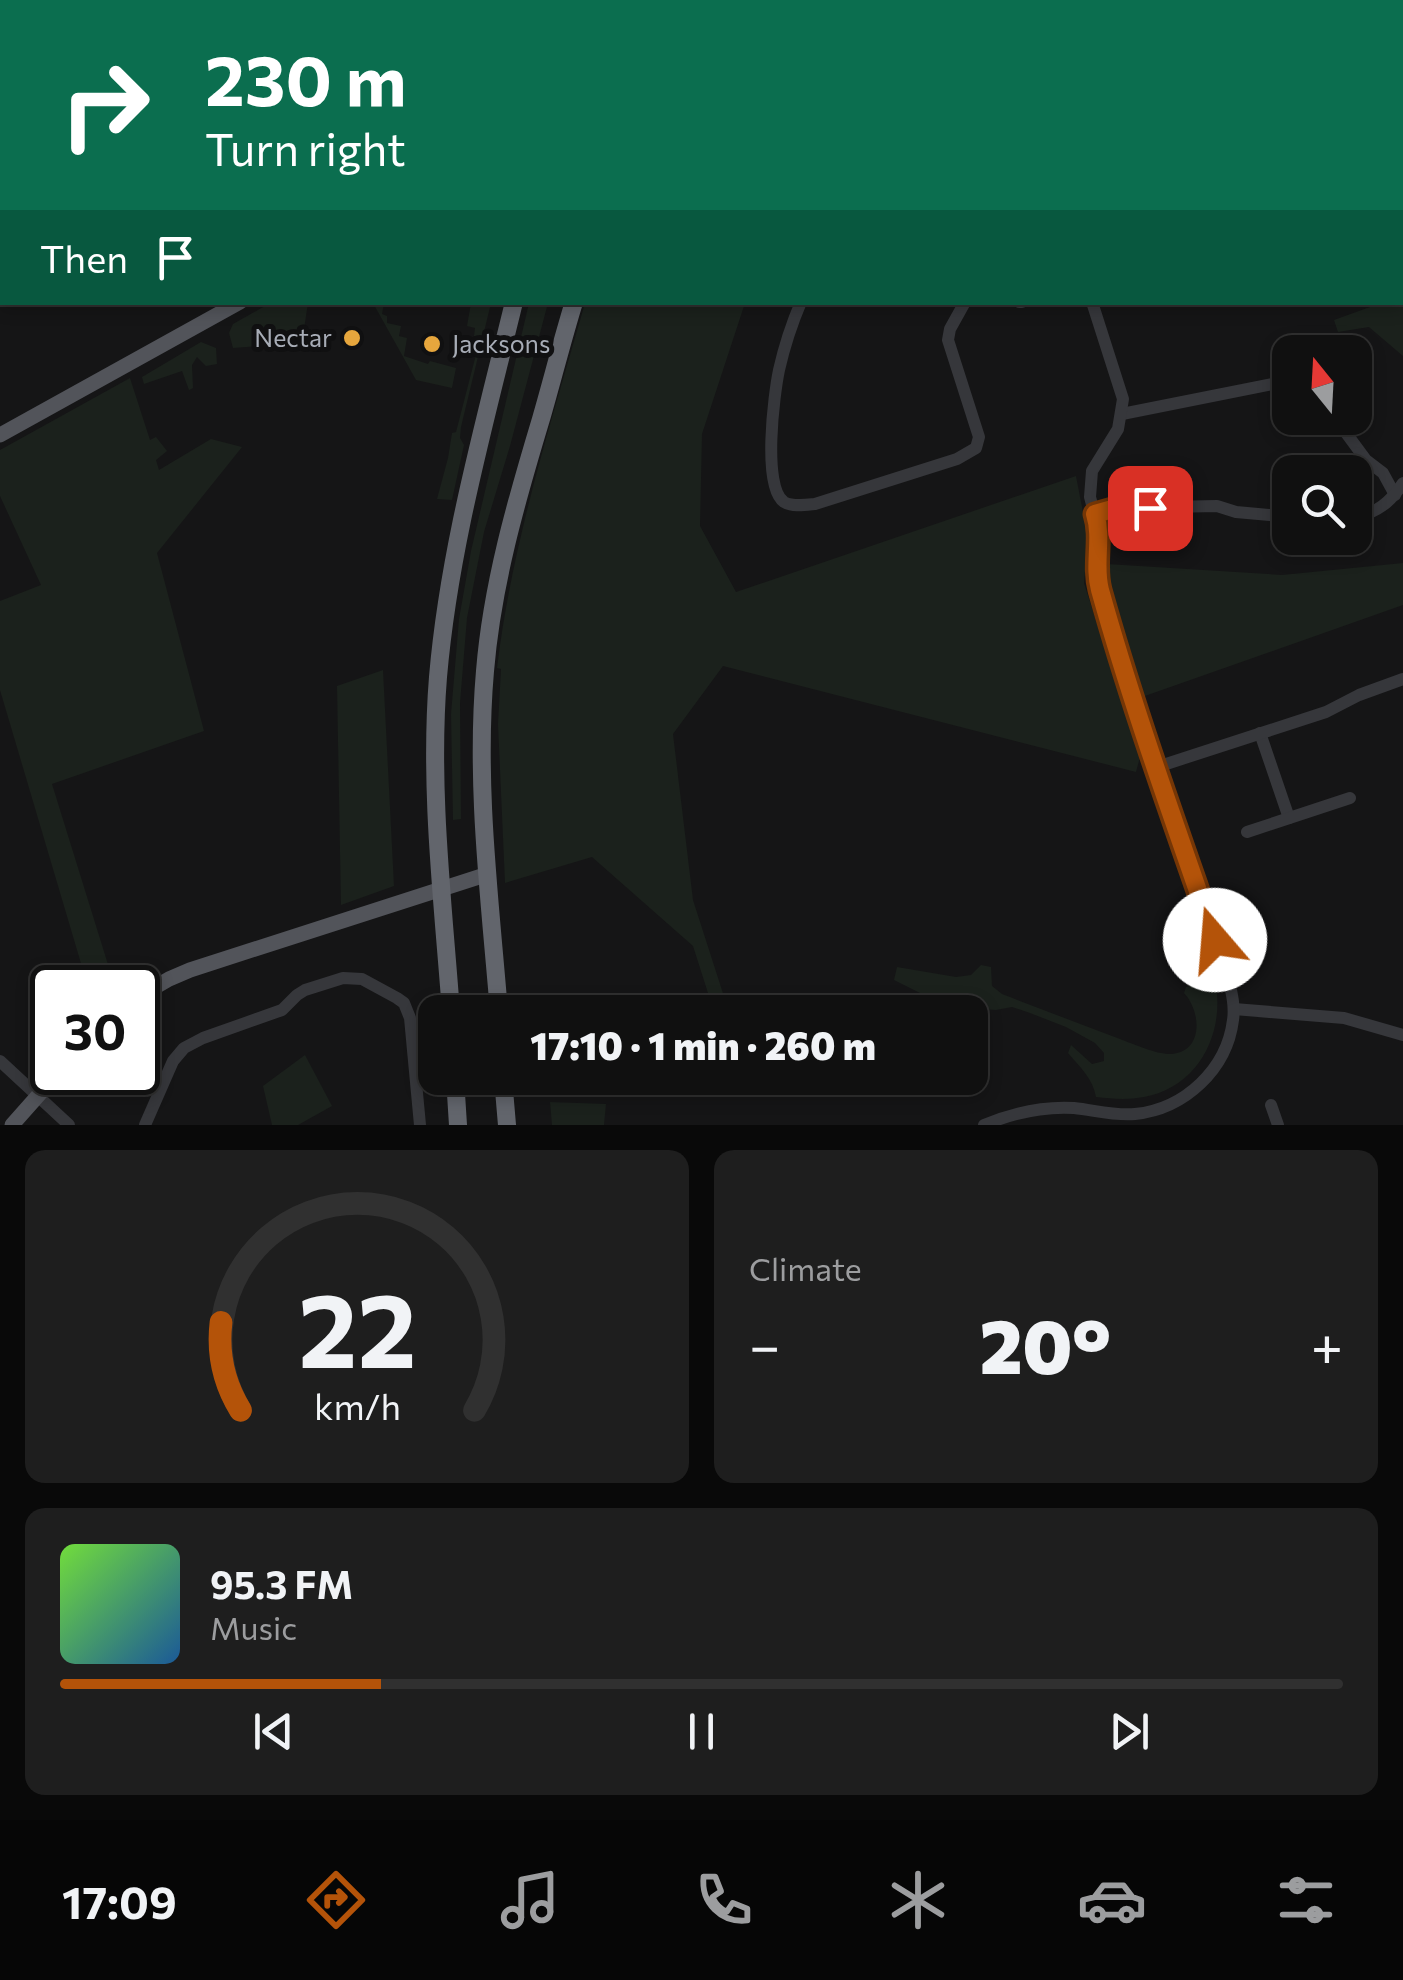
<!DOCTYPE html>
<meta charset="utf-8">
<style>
body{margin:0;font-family:Commissioner,sans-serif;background:#1e1e1e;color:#f1f3f6;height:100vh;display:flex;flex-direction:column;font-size:38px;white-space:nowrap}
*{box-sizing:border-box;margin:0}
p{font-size:32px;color:#9c9d9f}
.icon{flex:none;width:55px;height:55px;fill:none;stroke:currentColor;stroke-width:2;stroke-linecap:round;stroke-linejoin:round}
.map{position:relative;height:1125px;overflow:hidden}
.details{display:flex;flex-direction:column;gap:25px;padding:25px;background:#090909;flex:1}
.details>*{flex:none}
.top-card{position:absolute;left:0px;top:0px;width:1405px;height:305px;box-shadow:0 5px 15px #0003,0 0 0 2px #303030;background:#0b6e4f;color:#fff;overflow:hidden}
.needle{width:65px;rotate:342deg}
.tools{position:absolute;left:1272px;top:335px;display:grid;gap:20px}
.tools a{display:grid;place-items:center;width:100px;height:100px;border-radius:20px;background:#101010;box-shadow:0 5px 15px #0003,0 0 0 2px #303030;font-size:50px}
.speed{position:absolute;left:30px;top:965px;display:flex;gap:20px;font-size:50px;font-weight:700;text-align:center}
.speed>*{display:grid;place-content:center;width:130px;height:130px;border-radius:50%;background:#101010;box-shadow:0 5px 15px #0003,0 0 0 2px #303030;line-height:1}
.speed .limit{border:5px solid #111;border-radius:15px;background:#fff;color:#111}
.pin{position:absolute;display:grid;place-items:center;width:85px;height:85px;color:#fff;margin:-42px;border-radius:20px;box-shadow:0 5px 15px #0006}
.me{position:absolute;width:110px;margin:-55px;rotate:342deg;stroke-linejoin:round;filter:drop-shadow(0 0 8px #0008)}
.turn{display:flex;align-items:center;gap:35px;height:210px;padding:0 40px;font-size:45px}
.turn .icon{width:130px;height:130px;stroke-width:2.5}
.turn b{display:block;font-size:70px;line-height:85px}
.then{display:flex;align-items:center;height:95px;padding:0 40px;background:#0003;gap:20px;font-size:38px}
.big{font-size:75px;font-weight:800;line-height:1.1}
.details .widget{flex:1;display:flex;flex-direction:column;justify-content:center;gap:15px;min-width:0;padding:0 35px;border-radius:20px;background:#1e1e1e}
.details .dial{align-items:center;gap:0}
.dial svg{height:260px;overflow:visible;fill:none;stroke:#303030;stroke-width:7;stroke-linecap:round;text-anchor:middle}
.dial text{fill:#f1f3f6;stroke:none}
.song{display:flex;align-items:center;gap:30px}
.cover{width:120px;height:120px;border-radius:15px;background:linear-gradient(135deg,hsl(100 70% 55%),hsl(210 70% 35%))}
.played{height:10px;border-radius:5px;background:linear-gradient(90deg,#b45309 25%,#303030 25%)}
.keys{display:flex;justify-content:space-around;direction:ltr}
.heat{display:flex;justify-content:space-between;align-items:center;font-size:55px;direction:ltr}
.details .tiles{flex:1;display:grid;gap:25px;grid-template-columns:1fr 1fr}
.widget:last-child{grid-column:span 2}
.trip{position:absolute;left:418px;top:995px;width:570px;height:100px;border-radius:20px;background:#101010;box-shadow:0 5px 15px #0003,0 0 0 2px #303030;font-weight:800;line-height:100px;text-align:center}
.tab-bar{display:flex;height:160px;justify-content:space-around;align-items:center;background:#060606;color:#9c9d9f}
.tab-bar .icon{width:70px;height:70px}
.tab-bar .active{color:#b45309}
.tab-bar b{font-size:45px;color:#f1f3f6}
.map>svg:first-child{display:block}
.green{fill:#1b211c}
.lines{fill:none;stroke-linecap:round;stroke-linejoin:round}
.minor{stroke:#36373b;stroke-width:12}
.major{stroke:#52545a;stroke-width:15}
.highway{stroke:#62656c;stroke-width:18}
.route-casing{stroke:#753606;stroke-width:25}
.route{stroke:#b45309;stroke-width:18}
.poi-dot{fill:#e6a63d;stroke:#101011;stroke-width:4}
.labels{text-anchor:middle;stroke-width:10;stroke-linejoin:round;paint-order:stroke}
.poi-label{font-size:25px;fill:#a7acb6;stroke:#101011;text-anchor:end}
</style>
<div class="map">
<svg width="1403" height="1125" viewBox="0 0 1403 1125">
<rect width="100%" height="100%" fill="#151516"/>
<g class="green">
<path d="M 1403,294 L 1403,356 L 1369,327 L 1338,332 L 1334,320 L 1381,303 L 1402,302 Z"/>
<path d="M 272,302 L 308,303 L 304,329 L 290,347 L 268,335 L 260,346 L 233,348 L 229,333 L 233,324 Z"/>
<path d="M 373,303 L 384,303 L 382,314 L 387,316 L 387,323 L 401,326 L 399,336 L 407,338 L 404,356 L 428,364 L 430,361 L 456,368 L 452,388 L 416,380 Z"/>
<path d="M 471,303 L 491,303 L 461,427 L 460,438 L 464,445 L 452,500 L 437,499 L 448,458 L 452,433 L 456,432 L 480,339 L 474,336 L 475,328 L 467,326 Z"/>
<path d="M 529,303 L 548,303 L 510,446 L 484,532 L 467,618 L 460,703 L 461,819 L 453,820 L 451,714 L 459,619 L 471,551 Z"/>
<path d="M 585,303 L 745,303 L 702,434 L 700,526 L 736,592 L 1076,476 L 1088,538 L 1084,583 L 1140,757 L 1136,772 L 723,666 L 673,734 L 693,900 L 729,1012 L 714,1012 L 693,946 L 592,857 L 505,883 L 498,724 L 501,669 L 497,668 C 512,543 551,423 585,303 Z"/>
<path d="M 201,342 L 216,348 L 217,364 L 206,366 L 197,357 L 192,365 L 193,388 L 189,390 L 182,371 L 144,384 L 142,377 Z"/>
<path d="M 130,378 L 150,440 L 156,437 L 167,451 L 156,460 L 159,470 L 211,439 L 242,447 L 157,553 L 204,731 L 52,784 L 115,987 L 88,987 L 0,690 L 0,601 L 41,585 L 0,496 L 0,450 Z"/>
<path d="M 1403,563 L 1403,605 L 1142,697 L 1106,580 L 1107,564 L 1282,575 Z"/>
<path d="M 383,670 L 394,886 L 341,905 L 337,686 Z"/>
<path d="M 981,965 L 991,967 L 992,986 L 1002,994 C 1041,1009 1080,1024 1120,1039 C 1133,1044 1158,1055 1172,1054 C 1204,1051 1201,1011 1184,993 L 1186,987 L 1215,980 C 1226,1032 1199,1087 1144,1097 C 1128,1100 1113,1099 1096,1097 C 1093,1079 1080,1067 1068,1053 L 1071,1045 L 1092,1064 L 1104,1061 L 1104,1053 L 1095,1043 L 1066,1027 L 1030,1013 L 1012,1007 L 996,1010 L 948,1007 L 894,980 L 897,967 L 956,977 L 971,975 Z"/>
<path d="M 305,1055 L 332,1106 L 298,1125 L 272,1125 L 263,1086 Z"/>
<path d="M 550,1102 L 606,1104 L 604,1125 L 552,1125 Z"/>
</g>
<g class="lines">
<g class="minor">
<path d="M 113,0 L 113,2"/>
<path d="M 1025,2 L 1027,0"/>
<path d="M 1402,185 L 1403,185"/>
<path d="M 801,302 C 792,323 784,348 779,370 C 774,394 762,487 784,502 C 792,507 805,505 815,504 L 957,459 L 976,448 L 979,437 L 948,340 L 950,329 L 965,302"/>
<path d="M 1019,302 L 1022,302"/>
<path d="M 1122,414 L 1273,384 L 1290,388"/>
<path d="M 1335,418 L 1366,460 L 1383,473 L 1395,495"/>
<path d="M 1095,514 L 1117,508 L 1217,506 L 1236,512 L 1290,517"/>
<path d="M 1355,518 C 1377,512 1390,503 1403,483"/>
<path d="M 1260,733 L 1289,818"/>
<path d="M 1157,767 L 1326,712 L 1359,695 L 1403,679"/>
<path d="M 1247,832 L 1350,798"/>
<path d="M 1234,1009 L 1344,1018 L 1403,1035"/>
<path d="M 0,1061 L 69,1125"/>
<path d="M 1271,1105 L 1278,1125"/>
<path d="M 145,1125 L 173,1061 L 184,1048 L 203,1038 L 282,1010 L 297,995 L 305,990 L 343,978 L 362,979 L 397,998 L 404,1003 L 410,1018 L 420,1125"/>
<path d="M 984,1125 C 1013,1113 1042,1106 1074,1108 C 1094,1110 1114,1116 1135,1114 C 1185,1109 1227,1069 1233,1020 C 1235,1007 1232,994 1229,981 L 1135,702 L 1097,578 L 1099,531 L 1090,497 L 1092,471 L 1118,429 L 1123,399 L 1092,302"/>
</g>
<g class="major">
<path d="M 0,435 L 240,302"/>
<path d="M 138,997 L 169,979 L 190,970 L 488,874"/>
<path d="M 12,1125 L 59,1072"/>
</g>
<g class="highway">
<path d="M 604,2 L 605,0"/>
<path d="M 661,2 L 661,0"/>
<path d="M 451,1012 C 443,902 429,788 438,677 C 449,549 484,426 514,302"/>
<path d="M 499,1012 C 490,899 475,785 485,671 C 492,585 516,502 541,419 C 552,381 562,341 574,302"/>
<path d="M 455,1078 L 458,1125"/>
<path d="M 503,1078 L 507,1125"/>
</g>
</g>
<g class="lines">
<defs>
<path id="route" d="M 1150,508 L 1116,508 L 1095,514 C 1103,539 1093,564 1100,590 C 1133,708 1175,824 1215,940"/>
</defs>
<use href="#route" class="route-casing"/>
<use href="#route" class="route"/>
</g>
<g class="poi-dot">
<circle cx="352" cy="338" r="10"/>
<circle cx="432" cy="344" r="10"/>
</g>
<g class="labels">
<g class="poi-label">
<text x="332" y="347">Nectar</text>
<text x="452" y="353" text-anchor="start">Jacksons</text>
</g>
</g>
</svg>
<div class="tools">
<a><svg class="needle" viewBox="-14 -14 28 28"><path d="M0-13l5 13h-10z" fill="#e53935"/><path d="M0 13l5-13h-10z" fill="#9c9d9f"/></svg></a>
<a><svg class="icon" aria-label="search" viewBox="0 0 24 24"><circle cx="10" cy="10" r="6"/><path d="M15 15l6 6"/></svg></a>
</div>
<div class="speed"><div class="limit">30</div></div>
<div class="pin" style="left:1150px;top:508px;background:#d93025"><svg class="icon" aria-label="arrive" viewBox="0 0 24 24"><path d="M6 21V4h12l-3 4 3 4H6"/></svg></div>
<svg class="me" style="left:1215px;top:940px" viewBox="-20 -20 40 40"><circle r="19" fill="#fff"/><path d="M0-13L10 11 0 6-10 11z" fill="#b45309"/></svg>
<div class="trip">17:10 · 1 min · 260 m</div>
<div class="top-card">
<div class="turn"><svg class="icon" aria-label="right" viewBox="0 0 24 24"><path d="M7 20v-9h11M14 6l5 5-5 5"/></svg><div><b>230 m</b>Turn right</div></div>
<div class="then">Then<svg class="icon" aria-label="arrive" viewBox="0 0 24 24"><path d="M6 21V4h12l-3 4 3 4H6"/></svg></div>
</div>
</div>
<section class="details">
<div class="tiles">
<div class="widget dial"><svg viewBox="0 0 100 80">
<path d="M14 69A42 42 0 1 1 86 69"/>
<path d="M14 69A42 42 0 0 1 8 42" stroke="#b45309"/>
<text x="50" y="56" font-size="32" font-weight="700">22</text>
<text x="50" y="72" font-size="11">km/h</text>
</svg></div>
<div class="widget"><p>Climate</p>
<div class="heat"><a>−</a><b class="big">20°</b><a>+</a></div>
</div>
<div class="widget">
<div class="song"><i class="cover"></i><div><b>95.3 FM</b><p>Music</p></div></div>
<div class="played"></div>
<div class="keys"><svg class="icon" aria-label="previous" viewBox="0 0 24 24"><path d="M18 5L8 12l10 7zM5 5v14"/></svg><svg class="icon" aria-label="pause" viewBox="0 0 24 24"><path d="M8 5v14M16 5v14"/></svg><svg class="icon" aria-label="next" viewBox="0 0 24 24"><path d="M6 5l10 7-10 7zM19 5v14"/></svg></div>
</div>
</div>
</section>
<nav class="tab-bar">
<b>17:09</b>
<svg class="icon active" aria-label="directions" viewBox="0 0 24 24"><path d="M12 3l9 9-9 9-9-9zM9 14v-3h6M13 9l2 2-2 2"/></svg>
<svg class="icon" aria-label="music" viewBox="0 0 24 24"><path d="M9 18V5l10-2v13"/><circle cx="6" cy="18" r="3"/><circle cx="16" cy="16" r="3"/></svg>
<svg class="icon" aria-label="phone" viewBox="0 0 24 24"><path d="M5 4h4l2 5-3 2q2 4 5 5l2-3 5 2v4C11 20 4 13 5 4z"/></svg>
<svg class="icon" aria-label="climate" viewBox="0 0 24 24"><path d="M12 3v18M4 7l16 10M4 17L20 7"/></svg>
<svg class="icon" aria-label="car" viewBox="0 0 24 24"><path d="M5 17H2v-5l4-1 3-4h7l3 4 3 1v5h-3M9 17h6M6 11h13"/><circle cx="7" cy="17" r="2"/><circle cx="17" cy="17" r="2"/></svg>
<svg class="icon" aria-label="filters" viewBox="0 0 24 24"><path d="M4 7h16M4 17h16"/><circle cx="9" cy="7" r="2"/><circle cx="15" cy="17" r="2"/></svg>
</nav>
